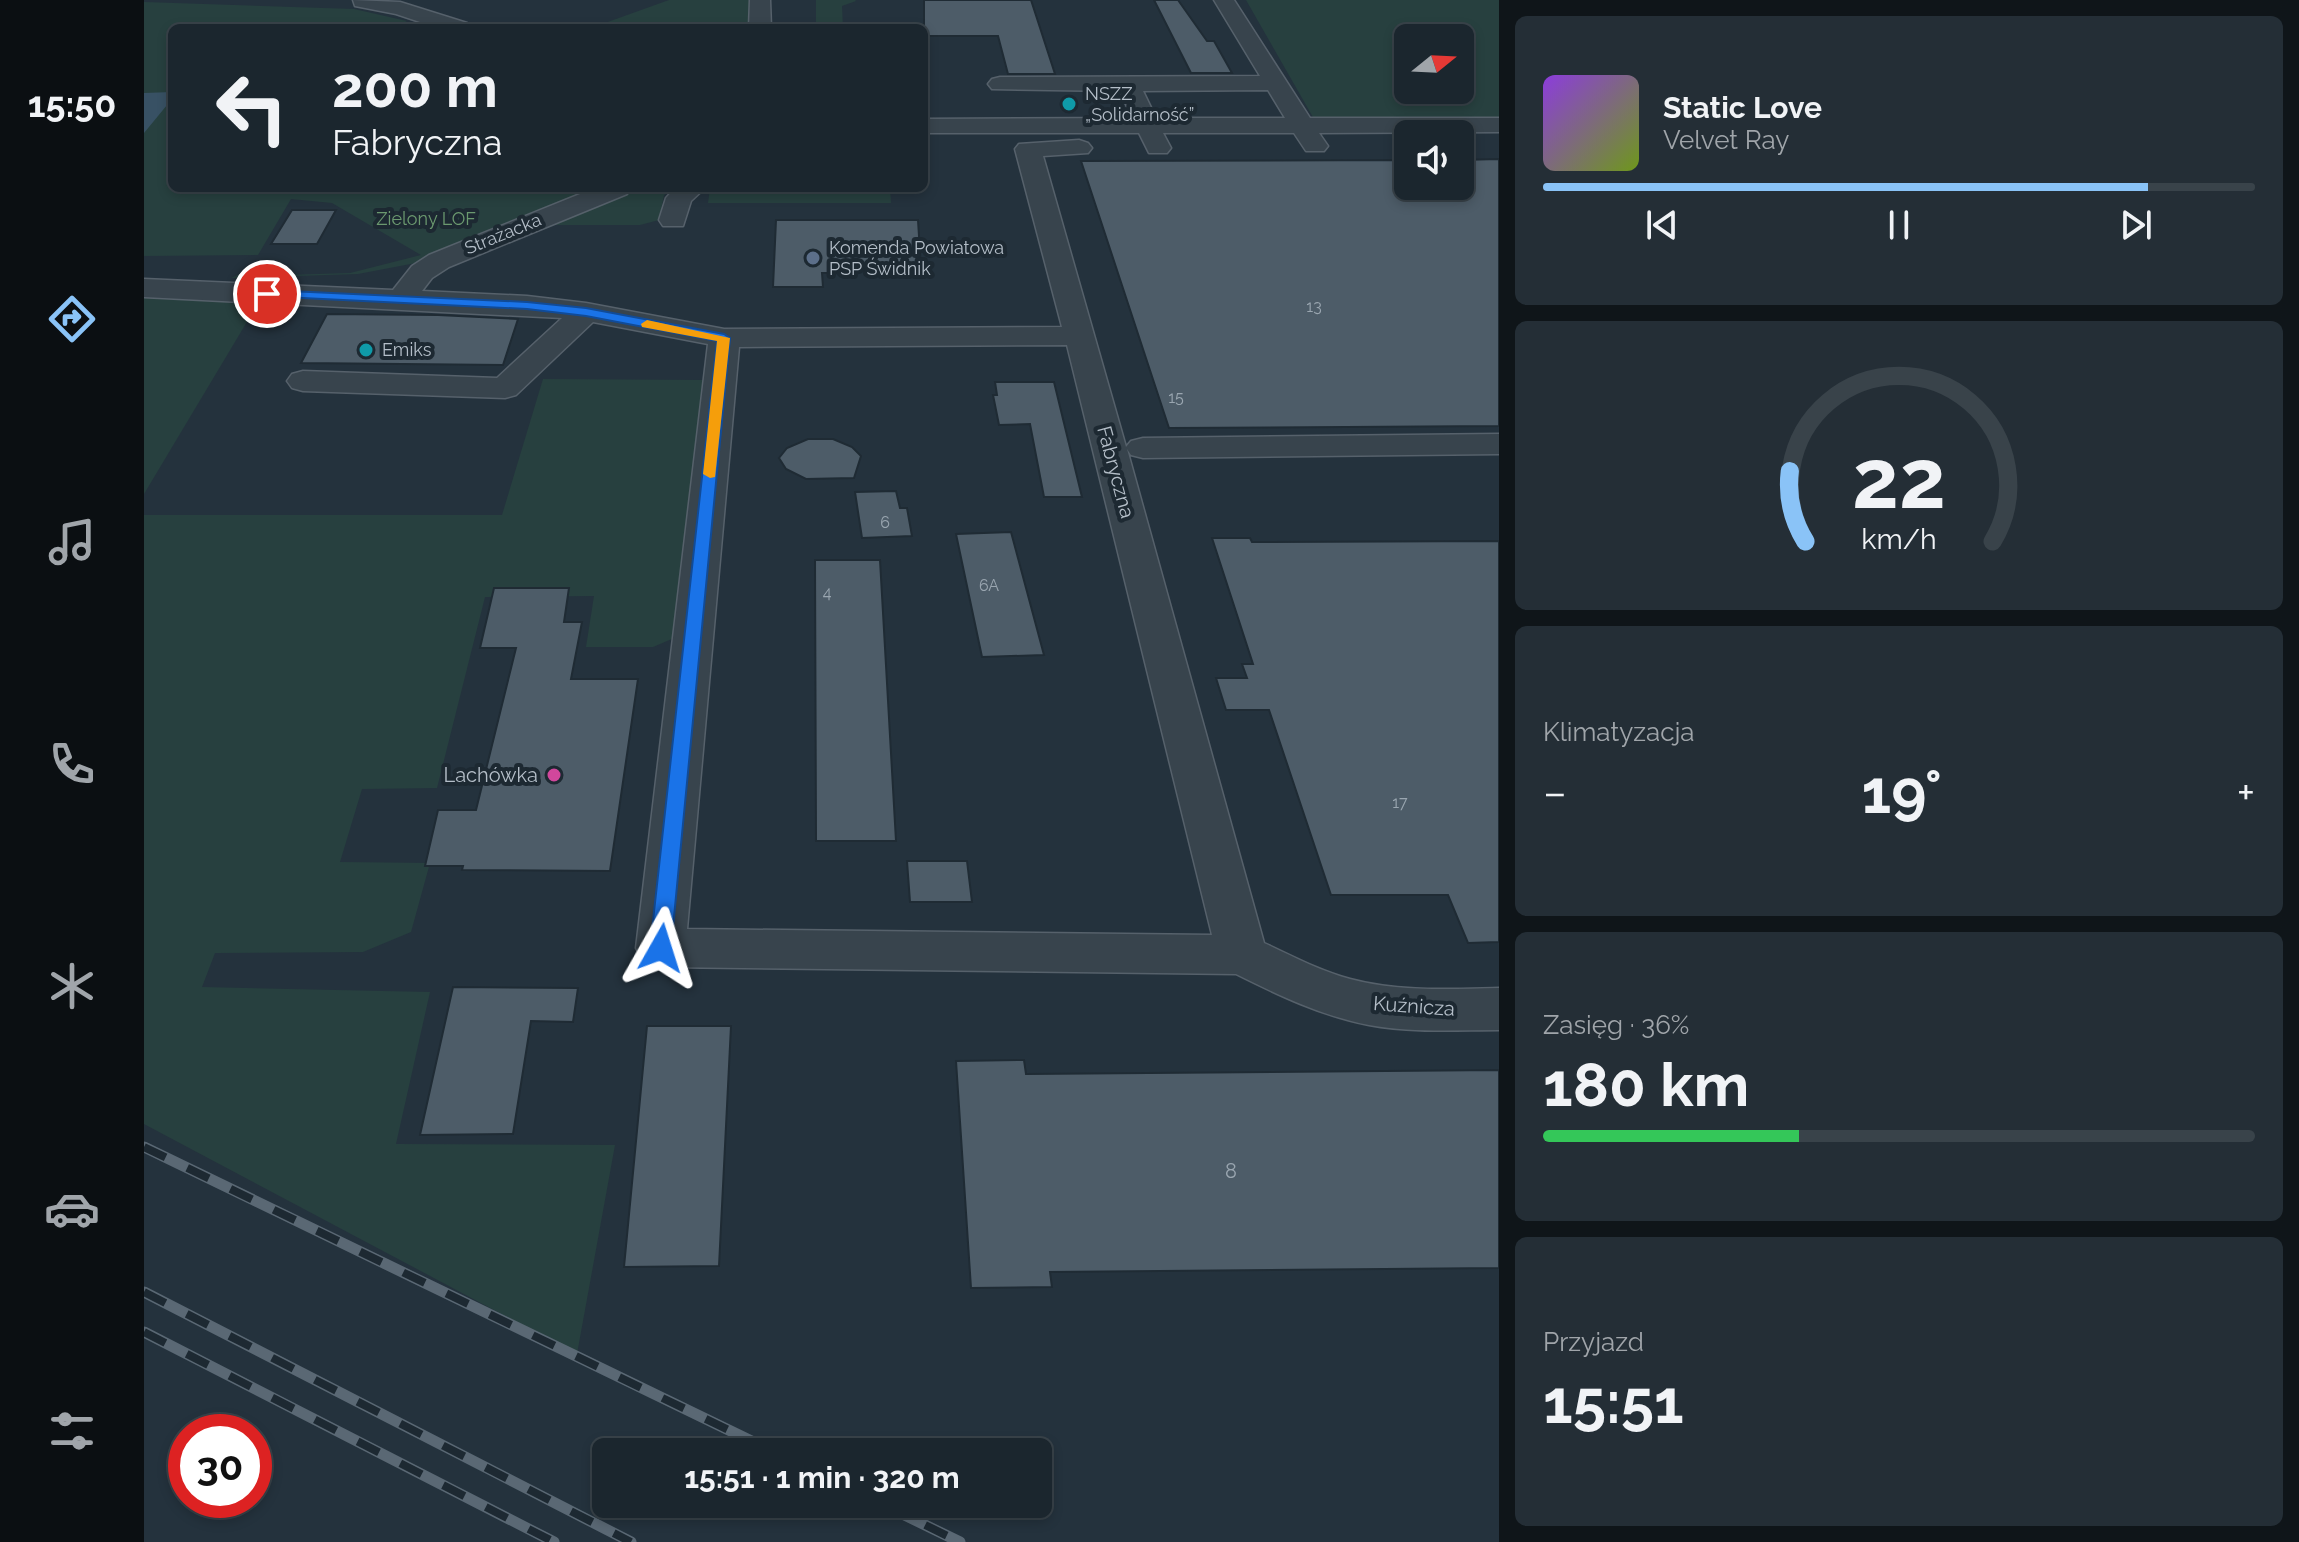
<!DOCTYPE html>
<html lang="pl">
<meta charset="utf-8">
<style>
body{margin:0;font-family:Raleway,sans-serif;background:#242e36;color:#f1f3f6;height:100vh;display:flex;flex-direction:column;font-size:30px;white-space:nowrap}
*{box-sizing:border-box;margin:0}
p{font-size:26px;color:#a0a5aa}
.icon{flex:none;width:44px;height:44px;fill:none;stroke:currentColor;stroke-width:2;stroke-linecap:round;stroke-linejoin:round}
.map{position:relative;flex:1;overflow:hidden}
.side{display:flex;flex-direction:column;gap:16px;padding:16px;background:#0f1519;width:800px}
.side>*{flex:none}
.guide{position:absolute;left:24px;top:24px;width:760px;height:168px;border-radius:12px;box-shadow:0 4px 12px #0003,0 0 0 2px #39434a;background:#1b262e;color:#f1f3f6;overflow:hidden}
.needle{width:52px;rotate:72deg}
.buttons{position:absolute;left:1250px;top:24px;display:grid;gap:16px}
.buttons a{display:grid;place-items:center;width:80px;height:80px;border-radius:12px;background:#1b262e;box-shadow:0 4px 12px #0003,0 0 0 2px #39434a;font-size:40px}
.speed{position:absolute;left:24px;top:1414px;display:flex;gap:16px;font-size:40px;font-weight:700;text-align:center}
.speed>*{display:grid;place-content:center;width:104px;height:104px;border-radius:50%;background:#1b262e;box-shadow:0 4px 12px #0003,0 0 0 2px #39434a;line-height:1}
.speed .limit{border:12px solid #d22;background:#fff;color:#111}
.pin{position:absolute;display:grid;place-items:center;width:68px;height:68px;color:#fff;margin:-34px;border:4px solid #fff;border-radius:50%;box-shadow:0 2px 8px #0007}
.me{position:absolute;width:88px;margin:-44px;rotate:6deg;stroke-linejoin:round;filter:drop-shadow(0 0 6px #0008)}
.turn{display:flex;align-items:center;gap:28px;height:168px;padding:0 32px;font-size:36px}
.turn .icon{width:104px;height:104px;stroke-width:2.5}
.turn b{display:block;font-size:56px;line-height:68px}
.big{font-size:60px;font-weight:700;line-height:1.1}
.side .widget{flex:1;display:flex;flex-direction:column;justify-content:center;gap:12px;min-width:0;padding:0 28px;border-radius:12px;background:#242e36}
.side .dial{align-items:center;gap:0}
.dial svg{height:208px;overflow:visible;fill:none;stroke:#39434a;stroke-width:7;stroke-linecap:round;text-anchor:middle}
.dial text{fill:#f1f3f6;stroke:none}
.song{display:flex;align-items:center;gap:24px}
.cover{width:96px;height:96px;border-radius:12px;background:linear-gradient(135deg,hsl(270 70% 55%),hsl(80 70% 35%))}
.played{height:8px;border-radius:4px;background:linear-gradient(90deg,#8ac3f7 85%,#39434a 85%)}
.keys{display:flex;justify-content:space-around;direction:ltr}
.heat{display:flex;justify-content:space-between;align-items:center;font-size:44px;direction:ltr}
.charge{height:12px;border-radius:6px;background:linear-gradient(90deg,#34c759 36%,#39434a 0)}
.trip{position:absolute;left:448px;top:1438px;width:460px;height:80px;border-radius:12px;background:#1b262e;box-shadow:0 4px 12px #0003,0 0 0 2px #39434a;font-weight:700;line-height:80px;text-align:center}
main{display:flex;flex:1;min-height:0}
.tab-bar{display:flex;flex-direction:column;width:144px;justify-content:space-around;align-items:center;background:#0b0f12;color:#a0a5aa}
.tab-bar .icon{width:56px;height:56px}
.tab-bar .on{color:#8ac3f7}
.tab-bar b{font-size:36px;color:#f1f3f6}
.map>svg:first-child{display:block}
.green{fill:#27403f;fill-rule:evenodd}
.water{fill:#385164}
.building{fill:#4d5c68;stroke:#1f2b34;stroke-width:2}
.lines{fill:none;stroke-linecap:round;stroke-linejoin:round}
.minor-casing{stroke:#56616b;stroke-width:3}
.minor{fill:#38444d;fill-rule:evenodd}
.rail-casing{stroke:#5a6874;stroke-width:11}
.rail{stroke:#1d2932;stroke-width:8;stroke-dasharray:24;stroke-linecap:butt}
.route{fill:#1a73e8;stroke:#114b97;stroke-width:2}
.slow{fill:#f59e0b}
.culture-dot{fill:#0f9aa8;stroke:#1d2932;stroke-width:3}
.service-dot{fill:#5c6f8a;stroke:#1d2932;stroke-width:3}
.hotel-dot{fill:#d1479c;stroke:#1d2932;stroke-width:3}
.labels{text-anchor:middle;stroke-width:8;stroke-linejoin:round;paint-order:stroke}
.number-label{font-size:16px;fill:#9aa6b0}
.far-poi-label{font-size:18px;fill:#b4bec8;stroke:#1d2932;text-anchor:start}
.far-park-label{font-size:18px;fill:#6b996f;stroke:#1d2932}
.far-street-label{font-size:18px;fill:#b4bec8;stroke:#1d2932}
.street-label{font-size:20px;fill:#b4bec8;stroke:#1d2932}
.poi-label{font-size:20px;fill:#b4bec8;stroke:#1d2932;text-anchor:end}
.near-number-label{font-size:20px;fill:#9aa6b0}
</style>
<main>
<nav class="tab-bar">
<b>15:50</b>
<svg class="icon on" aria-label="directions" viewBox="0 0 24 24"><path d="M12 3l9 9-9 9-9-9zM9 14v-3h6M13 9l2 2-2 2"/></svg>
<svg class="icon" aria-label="music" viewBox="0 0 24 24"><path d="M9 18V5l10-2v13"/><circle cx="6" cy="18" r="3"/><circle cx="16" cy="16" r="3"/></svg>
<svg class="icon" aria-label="phone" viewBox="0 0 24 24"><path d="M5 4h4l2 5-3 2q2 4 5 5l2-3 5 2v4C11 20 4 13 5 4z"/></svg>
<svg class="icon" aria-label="climate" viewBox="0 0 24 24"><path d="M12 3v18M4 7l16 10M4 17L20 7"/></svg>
<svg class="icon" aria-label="car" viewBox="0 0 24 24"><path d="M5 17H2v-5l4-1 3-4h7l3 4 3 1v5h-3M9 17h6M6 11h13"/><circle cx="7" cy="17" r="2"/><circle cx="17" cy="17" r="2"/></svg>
<svg class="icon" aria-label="filters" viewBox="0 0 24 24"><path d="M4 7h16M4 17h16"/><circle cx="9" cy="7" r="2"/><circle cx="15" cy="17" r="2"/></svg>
</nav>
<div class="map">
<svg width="1355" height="1542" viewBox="0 0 1355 1542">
<rect width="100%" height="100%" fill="#24323d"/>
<g class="green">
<path d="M 525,0 L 605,0 L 605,28 L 447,28 Z"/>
<path d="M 672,0 L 711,0 L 712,1 L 698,6 L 699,28 L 672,28 Z"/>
<path d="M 1102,0 L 1355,0 L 1355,119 L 1170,119 ZM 1264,38 L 1316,38 L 1316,90 L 1264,90 Z"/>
<path d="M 0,2 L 210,9 L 263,21 L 257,24 L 280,28 L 28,28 L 28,188 L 457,188 L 277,262 L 214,274 L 87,278 L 98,273 L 107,276 L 206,273 L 277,255 L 188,203 L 147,199 L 114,255 L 0,256 Z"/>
<path d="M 499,188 L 529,188 L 520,195 L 515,220 L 496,225 L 405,225 Z"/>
<path d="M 566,188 L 746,188 L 747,203 L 564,203 Z"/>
<path d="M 0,296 L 116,300 L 0,494 Z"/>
<path d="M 399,379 L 561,380 L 530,638 L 509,647 L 442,647 L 450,596 L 341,597 L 293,788 L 218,789 L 196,862 L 286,863 L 267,932 L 219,952 L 71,953 L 58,987 L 286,992 L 252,1144 L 471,1145 L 433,1354 L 0,1124 L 0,515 L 358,515 Z"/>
</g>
<path class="water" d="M 28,92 L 28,99 L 0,133 L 0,93 Z"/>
<g class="building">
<path d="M 780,0 L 887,0 L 911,74 L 864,74 L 854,36 L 780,36 Z"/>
<path d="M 1010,0 L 1034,0 L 1063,41 L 1070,41 L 1088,73 L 1047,73 Z"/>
<path d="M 1355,159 L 1355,426 L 1025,428 L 937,161 L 1264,160 L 1264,186 L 1316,186 L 1316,160 Z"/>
<path d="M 148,210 L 192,210 L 173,244 L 127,244 Z"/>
<path d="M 632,220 L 774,220 L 777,268 L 707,269 L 707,273 L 678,273 L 679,287 L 629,287 Z"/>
<path d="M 183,314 L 294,315 L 374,319 L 359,365 L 157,363 Z"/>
<path d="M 851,382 L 910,382 L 938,497 L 900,497 L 886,424 L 855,425 L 849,395 L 853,395 Z"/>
<path d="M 664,439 L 689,439 L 708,447 L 717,456 L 710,478 L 662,479 L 642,469 L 635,458 L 643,448 Z"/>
<path d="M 752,491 L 756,508 L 763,508 L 768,536 L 718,538 L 711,492 Z"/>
<path d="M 867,532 L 900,655 L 838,657 L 812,534 Z"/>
<path d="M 1068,538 L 1106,538 L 1108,542 L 1355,541 L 1355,942 L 1324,943 L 1304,895 L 1187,895 L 1125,710 L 1082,710 L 1072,678 L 1103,678 L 1098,664 L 1109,664 Z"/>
<path d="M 671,560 L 736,560 L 752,841 L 672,841 Z"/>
<path d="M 350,588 L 425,588 L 420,622 L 438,622 L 427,679 L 494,679 L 466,871 L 318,870 L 319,866 L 281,866 L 294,810 L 332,810 L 372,648 L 336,648 Z"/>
<path d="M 763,861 L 823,861 L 828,902 L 766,902 Z"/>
<path d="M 309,987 L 434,988 L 429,1022 L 387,1021 L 369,1134 L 276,1135 Z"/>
<path d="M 503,1026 L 587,1026 L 575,1266 L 480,1267 Z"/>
<path d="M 880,1060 L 882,1074 L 1355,1070 L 1355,1268 L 906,1272 L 908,1287 L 827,1288 L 812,1061 Z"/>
</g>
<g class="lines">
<defs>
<g id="minor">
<path d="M 209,0 L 256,2 L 323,23 L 326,28 L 294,28 L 252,14 L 211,6 Z"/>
<path d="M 606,0 L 626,0 L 627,28 L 605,28 Z"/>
<path d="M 1070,0 L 1090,0 L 1166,118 L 1355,118 L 1355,132 L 1175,133 L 1184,146 L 1180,151 L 1162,151 L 1150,133 L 1019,133 L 1027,148 L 1023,153 L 1005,153 L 995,133 L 780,133 L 780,119 L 988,118 L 976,91 L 848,89 L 844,84 L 848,79 L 856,77 L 1116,76 ZM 1124,90 L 1141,118 L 1012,118 L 999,91 Z"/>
<path d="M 935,140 L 944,143 L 948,148 L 944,153 L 899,156 L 982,447 L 987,441 L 999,438 L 1355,434 L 1355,454 L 999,458 L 987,455 L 983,449 L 1120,943 C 1148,956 1176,971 1206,979 C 1254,992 1305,989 1355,988 L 1355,1030 C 1312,1030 1268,1033 1225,1025 C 1178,1016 1134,995 1092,974 L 517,967 L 500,962 L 492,948 L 564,344 L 449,322 L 372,395 L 361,398 L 159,391 L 148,388 L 143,381 L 148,374 L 159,371 L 353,378 L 418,318 L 0,297 L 0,279 L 249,290 L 268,266 L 285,255 L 451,188 L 487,188 L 483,194 L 305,267 L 288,278 L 278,291 L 383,296 L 442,303 L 580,329 L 918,327 L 871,149 L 875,144 ZM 923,345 L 1068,935 L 543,929 L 595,347 Z"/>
<path d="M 531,188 L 561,188 L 547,201 L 539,226 L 519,226 L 515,220 L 522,198 Z"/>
</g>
</defs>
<use href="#minor" class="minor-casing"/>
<use href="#minor" class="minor"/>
<defs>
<g id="rail">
<path d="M 0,1147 L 630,1452"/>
<path d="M 0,1292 L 487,1542"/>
<path d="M 0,1332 L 410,1542"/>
<path d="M 738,1504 L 816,1542"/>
</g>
</defs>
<use href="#rail" class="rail-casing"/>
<use href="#rail" class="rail"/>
</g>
<path class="route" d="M 123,290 L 383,302 L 442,308 L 580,334 L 586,338 L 527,948 L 524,954 L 509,954 L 506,948 L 573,341 L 442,316 L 383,309 L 118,296 L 117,294 Z"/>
<path class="slow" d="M 503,320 L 586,338 L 571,477 L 566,478 L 559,474 L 573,341 L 498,327 L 497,324 Z"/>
<g class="culture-dot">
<circle cx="925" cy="104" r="8"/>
<circle cx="222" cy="350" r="8"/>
</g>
<circle class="service-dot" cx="669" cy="258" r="8"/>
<circle class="hotel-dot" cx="410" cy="775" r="8"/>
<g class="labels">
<g class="number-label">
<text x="1170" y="312">13</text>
<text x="1032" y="403">15</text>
<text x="741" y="528">6</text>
<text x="845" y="591">6A</text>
<text x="683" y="598">4</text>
<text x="1256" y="808">17</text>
</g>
<g class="far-poi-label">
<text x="941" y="100">NSZZ<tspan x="941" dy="21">„Solidarność”</tspan></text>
<text x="685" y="254">Komenda Powiatowa<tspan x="685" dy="21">PSP Świdnik</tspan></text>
<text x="238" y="356">Emiks</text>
</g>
<g class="far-park-label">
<text x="282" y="225">Zielony LOF</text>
</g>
<g class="far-street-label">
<text transform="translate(359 234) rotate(-22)" y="6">Strażacka</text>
</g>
<g class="street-label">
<text transform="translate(972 472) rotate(75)" y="7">Fabryczna</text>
<text transform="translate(1270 1006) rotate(4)" y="7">Kuźnicza</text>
</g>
<g class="poi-label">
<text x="394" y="782">Lachówka</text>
</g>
<g class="near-number-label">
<text x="1087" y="1178">8</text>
</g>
</g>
</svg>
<div class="buttons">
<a><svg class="needle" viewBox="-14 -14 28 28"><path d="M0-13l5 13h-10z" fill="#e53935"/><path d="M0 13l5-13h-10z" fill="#a0a5aa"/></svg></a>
<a><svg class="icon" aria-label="sound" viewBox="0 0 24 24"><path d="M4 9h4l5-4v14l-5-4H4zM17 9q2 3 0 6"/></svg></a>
</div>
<div class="speed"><div class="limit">30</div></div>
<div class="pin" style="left:123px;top:294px;background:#d93025"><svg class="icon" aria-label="arrive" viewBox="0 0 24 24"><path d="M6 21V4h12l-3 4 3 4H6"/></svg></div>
<svg class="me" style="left:517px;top:948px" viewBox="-20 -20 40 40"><path d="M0-17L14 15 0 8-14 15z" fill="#1a73e8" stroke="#fff" stroke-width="4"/></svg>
<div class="trip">15:51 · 1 min · 320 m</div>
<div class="guide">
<div class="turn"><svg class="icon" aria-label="left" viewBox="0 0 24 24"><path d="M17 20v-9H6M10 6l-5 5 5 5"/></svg><div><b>200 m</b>Fabryczna</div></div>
</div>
</div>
<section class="side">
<div class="widget">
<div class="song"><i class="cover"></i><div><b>Static Love</b><p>Velvet Ray</p></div></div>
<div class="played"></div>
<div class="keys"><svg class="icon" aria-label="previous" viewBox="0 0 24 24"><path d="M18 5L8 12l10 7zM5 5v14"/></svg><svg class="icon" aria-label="pause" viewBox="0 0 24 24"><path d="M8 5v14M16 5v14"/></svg><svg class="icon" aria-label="next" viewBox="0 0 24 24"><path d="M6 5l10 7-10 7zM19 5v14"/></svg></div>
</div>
<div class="widget dial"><svg viewBox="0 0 100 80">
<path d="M14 69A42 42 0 1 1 86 69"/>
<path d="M14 69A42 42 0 0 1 8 42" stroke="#8ac3f7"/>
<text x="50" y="56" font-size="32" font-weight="700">22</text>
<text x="50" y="72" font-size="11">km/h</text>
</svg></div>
<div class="widget"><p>Klimatyzacja</p>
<div class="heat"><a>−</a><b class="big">19°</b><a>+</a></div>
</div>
<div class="widget"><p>Zasięg · 36%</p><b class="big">180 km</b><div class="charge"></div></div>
<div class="widget"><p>Przyjazd</p><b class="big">15:51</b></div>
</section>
</main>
